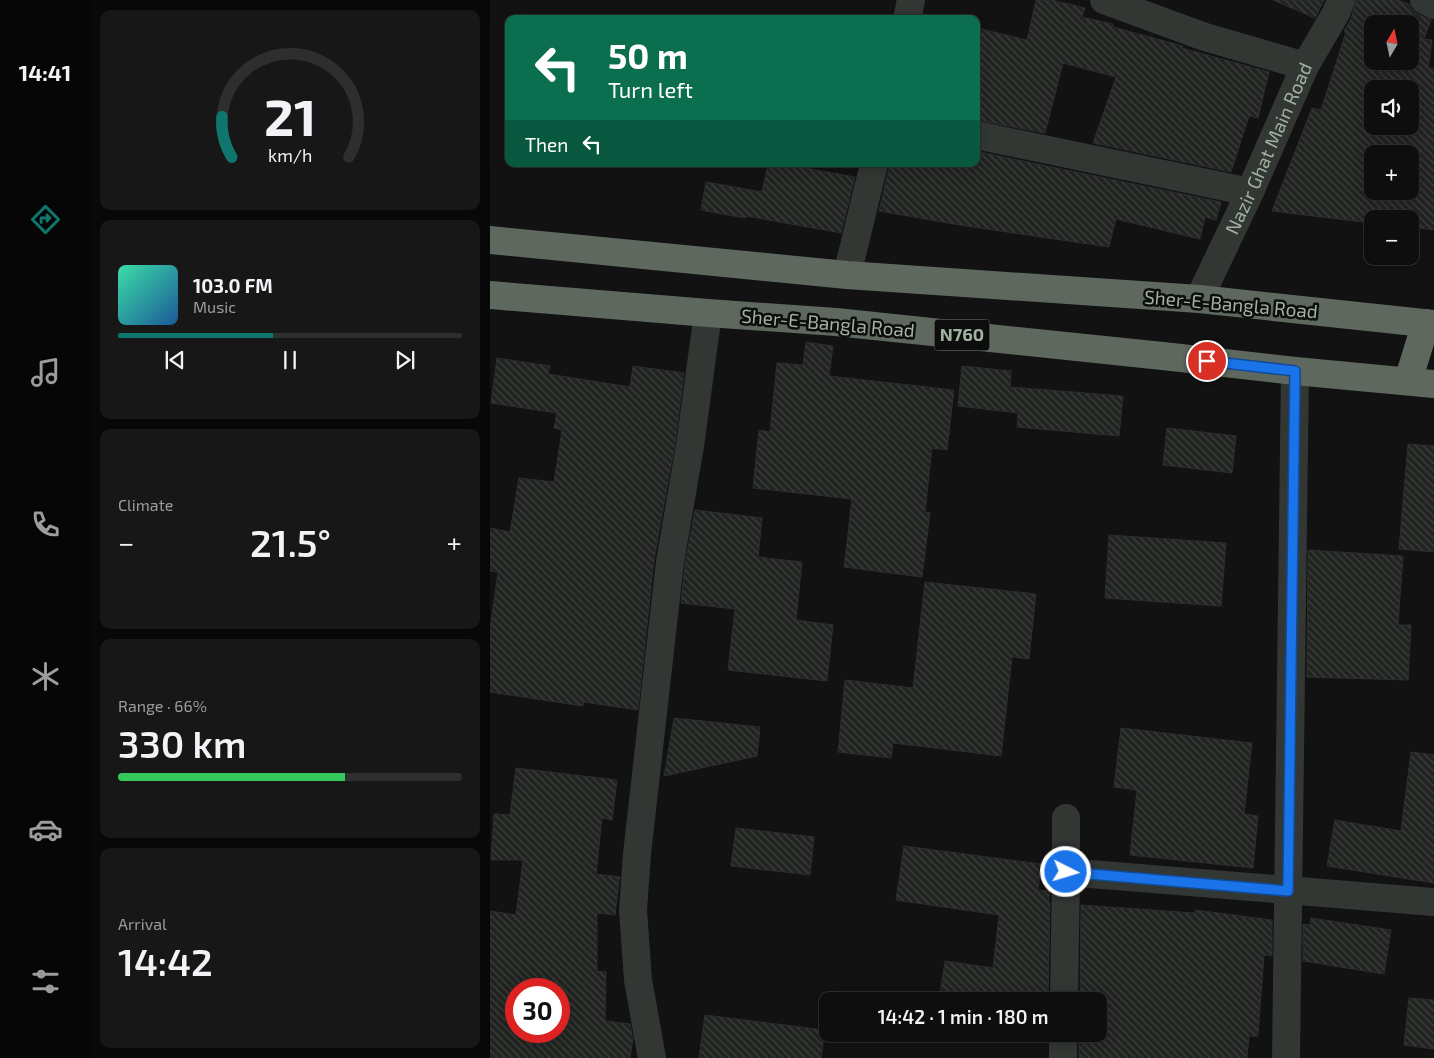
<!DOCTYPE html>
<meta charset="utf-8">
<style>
body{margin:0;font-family:"Exo 2",sans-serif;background:#161716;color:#f1f3f6;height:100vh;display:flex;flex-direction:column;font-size:19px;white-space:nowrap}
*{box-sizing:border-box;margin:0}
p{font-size:16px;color:#9a9c9d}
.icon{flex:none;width:28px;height:28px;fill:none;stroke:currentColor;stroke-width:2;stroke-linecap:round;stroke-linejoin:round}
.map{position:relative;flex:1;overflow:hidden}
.drawer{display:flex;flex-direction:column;gap:10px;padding:10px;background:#070807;width:400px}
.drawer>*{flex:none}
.hud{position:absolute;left:15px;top:15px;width:475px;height:152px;border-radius:10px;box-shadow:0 2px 12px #0003,0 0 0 1px #2d2e2e;background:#0b6e4f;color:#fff;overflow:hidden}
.needle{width:32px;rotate:9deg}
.fabs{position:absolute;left:874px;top:15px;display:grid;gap:10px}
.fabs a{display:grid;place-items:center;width:55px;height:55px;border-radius:10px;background:#0d0e0d;box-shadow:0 2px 12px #0003,0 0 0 1px #2d2e2e;font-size:25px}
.speed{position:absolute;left:15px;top:978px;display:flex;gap:10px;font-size:25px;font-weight:700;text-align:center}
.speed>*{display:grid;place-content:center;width:65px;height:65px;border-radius:50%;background:#0d0e0d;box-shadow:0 2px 12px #0003,0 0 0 1px #2d2e2e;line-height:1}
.speed .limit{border:8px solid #d22;background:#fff;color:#111}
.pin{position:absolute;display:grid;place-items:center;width:42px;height:42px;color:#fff;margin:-21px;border:2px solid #fff;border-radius:50%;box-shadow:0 1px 5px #0007}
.me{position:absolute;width:55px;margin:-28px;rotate:95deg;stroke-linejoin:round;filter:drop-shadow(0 0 4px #0008)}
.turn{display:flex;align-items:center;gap:18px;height:105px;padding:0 20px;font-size:22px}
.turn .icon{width:65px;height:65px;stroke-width:2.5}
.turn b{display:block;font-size:35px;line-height:42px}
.then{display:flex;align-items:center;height:48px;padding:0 20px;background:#0003;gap:10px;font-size:19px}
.big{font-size:38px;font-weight:600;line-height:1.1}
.drawer .card{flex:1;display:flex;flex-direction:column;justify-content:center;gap:8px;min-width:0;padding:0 18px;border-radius:10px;background:#161716}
.drawer .dial{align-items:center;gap:0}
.dial svg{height:130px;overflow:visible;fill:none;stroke:#2d2e2e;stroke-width:7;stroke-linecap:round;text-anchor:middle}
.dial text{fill:#f1f3f6;stroke:none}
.song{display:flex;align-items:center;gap:15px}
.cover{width:60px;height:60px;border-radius:8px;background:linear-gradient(135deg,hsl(160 70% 55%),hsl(210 70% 35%))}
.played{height:5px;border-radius:2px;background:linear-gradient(90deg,#0f766e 45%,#2d2e2e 45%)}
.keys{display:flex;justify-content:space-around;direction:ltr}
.heat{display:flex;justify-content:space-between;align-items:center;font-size:28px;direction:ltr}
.charge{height:8px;border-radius:4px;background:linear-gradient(90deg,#34c759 66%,#2d2e2e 0)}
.trip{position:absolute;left:329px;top:992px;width:288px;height:50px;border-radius:10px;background:#0d0e0d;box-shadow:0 2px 12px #0003,0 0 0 1px #2d2e2e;font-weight:600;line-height:50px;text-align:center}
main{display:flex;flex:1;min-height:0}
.menu{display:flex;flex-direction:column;width:90px;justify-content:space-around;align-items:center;background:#050605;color:#9a9c9d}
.menu .icon{width:35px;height:35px}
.menu .selected{color:#0f766e}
.menu b{font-size:22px;color:#f1f3f6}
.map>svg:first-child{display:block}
.building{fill:url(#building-back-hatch);stroke:#2b2e2c;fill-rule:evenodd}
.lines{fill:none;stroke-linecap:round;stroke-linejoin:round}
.street{stroke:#323733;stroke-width:28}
.highway{stroke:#5e685e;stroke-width:28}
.route-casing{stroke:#114b97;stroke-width:12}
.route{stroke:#1a73e8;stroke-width:9}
.labels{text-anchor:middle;stroke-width:5;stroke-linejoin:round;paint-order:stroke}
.shield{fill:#0c0d0c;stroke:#758075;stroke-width:1}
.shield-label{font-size:18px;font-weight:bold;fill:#a2b2a2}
.street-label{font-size:19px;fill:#a2b2a2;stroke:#0c0d0c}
</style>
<main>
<nav class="menu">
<b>14:41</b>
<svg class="icon selected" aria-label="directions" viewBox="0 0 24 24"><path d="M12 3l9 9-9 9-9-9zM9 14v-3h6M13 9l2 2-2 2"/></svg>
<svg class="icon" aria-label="music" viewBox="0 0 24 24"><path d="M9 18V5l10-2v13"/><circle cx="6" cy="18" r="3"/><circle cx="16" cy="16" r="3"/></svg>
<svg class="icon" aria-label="phone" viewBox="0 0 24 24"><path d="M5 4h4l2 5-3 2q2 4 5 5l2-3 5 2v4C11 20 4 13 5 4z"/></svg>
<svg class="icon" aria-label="climate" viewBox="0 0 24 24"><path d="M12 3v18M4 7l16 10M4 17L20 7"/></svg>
<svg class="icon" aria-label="car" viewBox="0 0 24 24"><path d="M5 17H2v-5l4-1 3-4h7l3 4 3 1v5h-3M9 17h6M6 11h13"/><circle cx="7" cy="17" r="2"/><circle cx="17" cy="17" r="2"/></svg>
<svg class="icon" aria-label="filters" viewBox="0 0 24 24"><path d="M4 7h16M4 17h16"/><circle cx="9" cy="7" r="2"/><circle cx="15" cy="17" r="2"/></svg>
</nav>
<section class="drawer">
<div class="card dial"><svg viewBox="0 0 100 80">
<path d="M14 69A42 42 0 1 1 86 69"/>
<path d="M14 69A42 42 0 0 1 8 44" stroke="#0f766e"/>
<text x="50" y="56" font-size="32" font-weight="700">21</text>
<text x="50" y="72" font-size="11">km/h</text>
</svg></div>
<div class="card">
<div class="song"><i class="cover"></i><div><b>103.0 FM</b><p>Music</p></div></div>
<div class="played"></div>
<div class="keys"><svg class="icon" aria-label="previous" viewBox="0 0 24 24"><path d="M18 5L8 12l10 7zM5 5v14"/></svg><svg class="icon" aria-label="pause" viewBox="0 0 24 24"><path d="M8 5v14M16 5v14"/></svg><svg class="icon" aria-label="next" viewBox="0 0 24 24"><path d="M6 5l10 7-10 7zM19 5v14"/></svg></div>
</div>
<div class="card"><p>Climate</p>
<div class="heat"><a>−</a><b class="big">21.5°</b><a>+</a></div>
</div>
<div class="card"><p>Range · 66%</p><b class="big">330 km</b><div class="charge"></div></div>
<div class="card"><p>Arrival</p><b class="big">14:42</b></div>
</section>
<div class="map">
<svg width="944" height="1058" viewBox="0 0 944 1058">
<defs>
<pattern id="building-back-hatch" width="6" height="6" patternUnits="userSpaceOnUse" patternTransform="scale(1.25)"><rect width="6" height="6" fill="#212321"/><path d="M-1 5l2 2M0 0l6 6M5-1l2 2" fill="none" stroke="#3e413e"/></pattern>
</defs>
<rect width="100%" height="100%" fill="#111211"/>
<g class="building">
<path d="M 546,0 L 562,0 L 595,8 L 592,17 L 623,24 L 623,27 L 693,46 L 692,48 L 779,72 L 768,118 L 759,116 L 741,172 L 603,143 L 626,77 L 573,63 L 555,133 L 486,120 L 486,53 L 491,29 L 537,40 Z"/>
<path d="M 783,0 L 834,0 L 825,18 Z"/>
<path d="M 866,0 L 907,0 L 919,4 L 921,9 L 927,14 L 941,20 L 934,39 L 942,40 L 938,68 L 944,69 L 944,230 L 920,227 L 920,219 L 882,219 L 882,223 L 782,211 L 822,108 L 831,110 L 856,32 L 854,31 L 861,19 ZM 882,24 L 920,24 L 920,61 L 882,61 ZM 882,89 L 920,89 L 920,126 L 882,126 ZM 882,154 L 920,154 L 920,191 L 882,191 Z"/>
<path d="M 486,151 L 547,164 L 731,202 L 726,220 L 715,217 L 710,239 L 626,219 L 619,247 L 476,226 L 389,211 L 400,164 L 486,164 Z"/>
<path d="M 278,164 L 305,164 L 304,166 L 365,177 L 351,233 L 256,216 L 255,218 L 211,210 L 216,182 L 272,192 Z"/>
<path d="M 316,342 L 343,346 L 339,376 L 464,390 L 457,450 L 442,448 L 435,512 L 440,513 L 432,577 L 354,567 L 362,499 L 263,488 L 269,430 L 280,432 L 287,363 L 313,365 Z"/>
<path d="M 7,358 L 60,366 L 58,374 L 140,387 L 143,366 L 194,373 L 185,444 L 164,560 L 148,710 L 94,702 L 93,706 L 0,692 L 0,629 L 8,572 L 0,571 L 0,528 L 20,532 L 29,478 L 64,482 L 72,430 L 64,428 L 67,413 L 1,403 Z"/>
<path d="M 472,366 L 521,371 L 520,387 L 633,396 L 629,436 L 527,427 L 528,413 L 468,406 Z"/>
<path d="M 677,428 L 746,436 L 742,473 L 673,465 Z"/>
<path d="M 918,444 L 944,446 L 944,552 L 909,549 Z"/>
<path d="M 205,510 L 272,518 L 268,557 L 312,562 L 306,620 L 343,625 L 337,681 L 238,670 L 245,609 L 191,603 L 195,564 Z"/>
<path d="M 619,535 L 736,543 L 731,606 L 615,598 Z"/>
<path d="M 818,550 L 913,556 L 908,625 L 921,625 L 918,680 L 817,677 Z"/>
<path d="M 435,582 L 546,594 L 539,659 L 522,657 L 511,756 L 403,743 L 401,758 L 348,752 L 355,680 L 423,688 Z"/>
<path d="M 184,718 L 270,727 L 267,756 L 174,776 Z"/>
<path d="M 631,728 L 762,743 L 754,814 L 768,816 L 763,868 L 640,855 L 647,790 L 624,787 Z"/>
<path d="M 921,752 L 944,755 L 944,883 L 837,866 L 845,820 L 911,831 Z"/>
<path d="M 26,768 L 127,780 L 122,820 L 112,818 L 106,874 L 130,877 L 129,882 L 125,915 L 107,913 L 107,971 L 116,972 L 115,1021 L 140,1024 L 143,1039 L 140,1058 L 0,1058 L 0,911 L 26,915 L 33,860 L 1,860 L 4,814 L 20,815 ZM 26,989 L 69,989 L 69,1031 L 26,1031 Z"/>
<path d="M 246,828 L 324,837 L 320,875 L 241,866 Z"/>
<path d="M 414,846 L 551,864 L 548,890 L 560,891 L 558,903 L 560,903 L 558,1001 L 449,1001 L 455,961 L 503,968 L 509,915 L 406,900 Z"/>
<path d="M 591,905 L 705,913 L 705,910 L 782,920 L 782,956 L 774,955 L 768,1036 L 759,1036 L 757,1058 L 589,1058 L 589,1034 L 608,1034 L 608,1001 L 590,1001 Z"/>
<path d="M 821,918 L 901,930 L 894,974 L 813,961 L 813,924 L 820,925 Z"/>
<path d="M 919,998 L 944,1000 L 944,1049 L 914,1045 Z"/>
<path d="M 215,1015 L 335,1030 L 331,1058 L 209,1058 Z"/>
</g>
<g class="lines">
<g class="street">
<path d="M 614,0 L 715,37 L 815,66"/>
<path d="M 934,0 L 944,5"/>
<path d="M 417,19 L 421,0"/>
<path d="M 486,135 L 760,192"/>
<path d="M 357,275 L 384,164"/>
<path id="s1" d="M 709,299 L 760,192 L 815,66 L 846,13 L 851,0"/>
<path d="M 576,872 L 944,902"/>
<path d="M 574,1001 L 576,872 L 576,818"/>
<path d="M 162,1058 L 148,980 L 143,910 L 147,854 L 180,562 L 200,446 L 218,313"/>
<path d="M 573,1058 L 573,1034"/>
<path d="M 796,1058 L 805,371"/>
</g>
<g class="highway">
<path d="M 0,240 L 357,275 L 709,299 L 944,324"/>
<path d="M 0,295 L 218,313 L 346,322 L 682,357 L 805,371 L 944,384"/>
<path d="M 918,381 L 936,323"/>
</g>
</g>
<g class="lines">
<defs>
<path id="route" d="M 576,872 L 798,891 L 805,371 L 717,361"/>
</defs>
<use href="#route" class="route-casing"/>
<use href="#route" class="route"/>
</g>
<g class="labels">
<rect class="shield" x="444.5" y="319.5" width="55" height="31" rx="4"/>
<g class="shield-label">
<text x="472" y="341">N760</text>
</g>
<g class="street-label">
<text dy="7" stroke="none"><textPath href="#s1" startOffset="166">Nazir Ghat Main Road</textPath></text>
<text transform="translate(741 304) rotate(5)" y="7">Sher-E-Bangla Road</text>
<text transform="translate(338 323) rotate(5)" y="7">Sher-E-Bangla Road</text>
</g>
</g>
</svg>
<div class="fabs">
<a><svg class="needle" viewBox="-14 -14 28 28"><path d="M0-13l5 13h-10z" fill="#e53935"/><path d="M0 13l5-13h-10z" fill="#9a9c9d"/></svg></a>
<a><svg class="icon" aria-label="sound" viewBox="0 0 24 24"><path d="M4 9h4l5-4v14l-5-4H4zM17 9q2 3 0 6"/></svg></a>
<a>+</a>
<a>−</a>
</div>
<div class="speed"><div class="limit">30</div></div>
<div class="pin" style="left:717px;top:361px;background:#d93025"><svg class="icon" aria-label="arrive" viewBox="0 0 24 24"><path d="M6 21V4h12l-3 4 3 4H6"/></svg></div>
<svg class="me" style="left:576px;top:872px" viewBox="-20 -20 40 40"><circle r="17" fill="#1a73e8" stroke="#fff" stroke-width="3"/><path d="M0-11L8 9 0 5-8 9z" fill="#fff"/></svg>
<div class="trip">14:42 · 1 min · 180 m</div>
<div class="hud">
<div class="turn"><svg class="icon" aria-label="left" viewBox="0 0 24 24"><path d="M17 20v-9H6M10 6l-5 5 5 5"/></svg><div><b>50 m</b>Turn left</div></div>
<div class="then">Then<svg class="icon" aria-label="left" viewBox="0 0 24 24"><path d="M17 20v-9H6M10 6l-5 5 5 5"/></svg></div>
</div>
</div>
</main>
